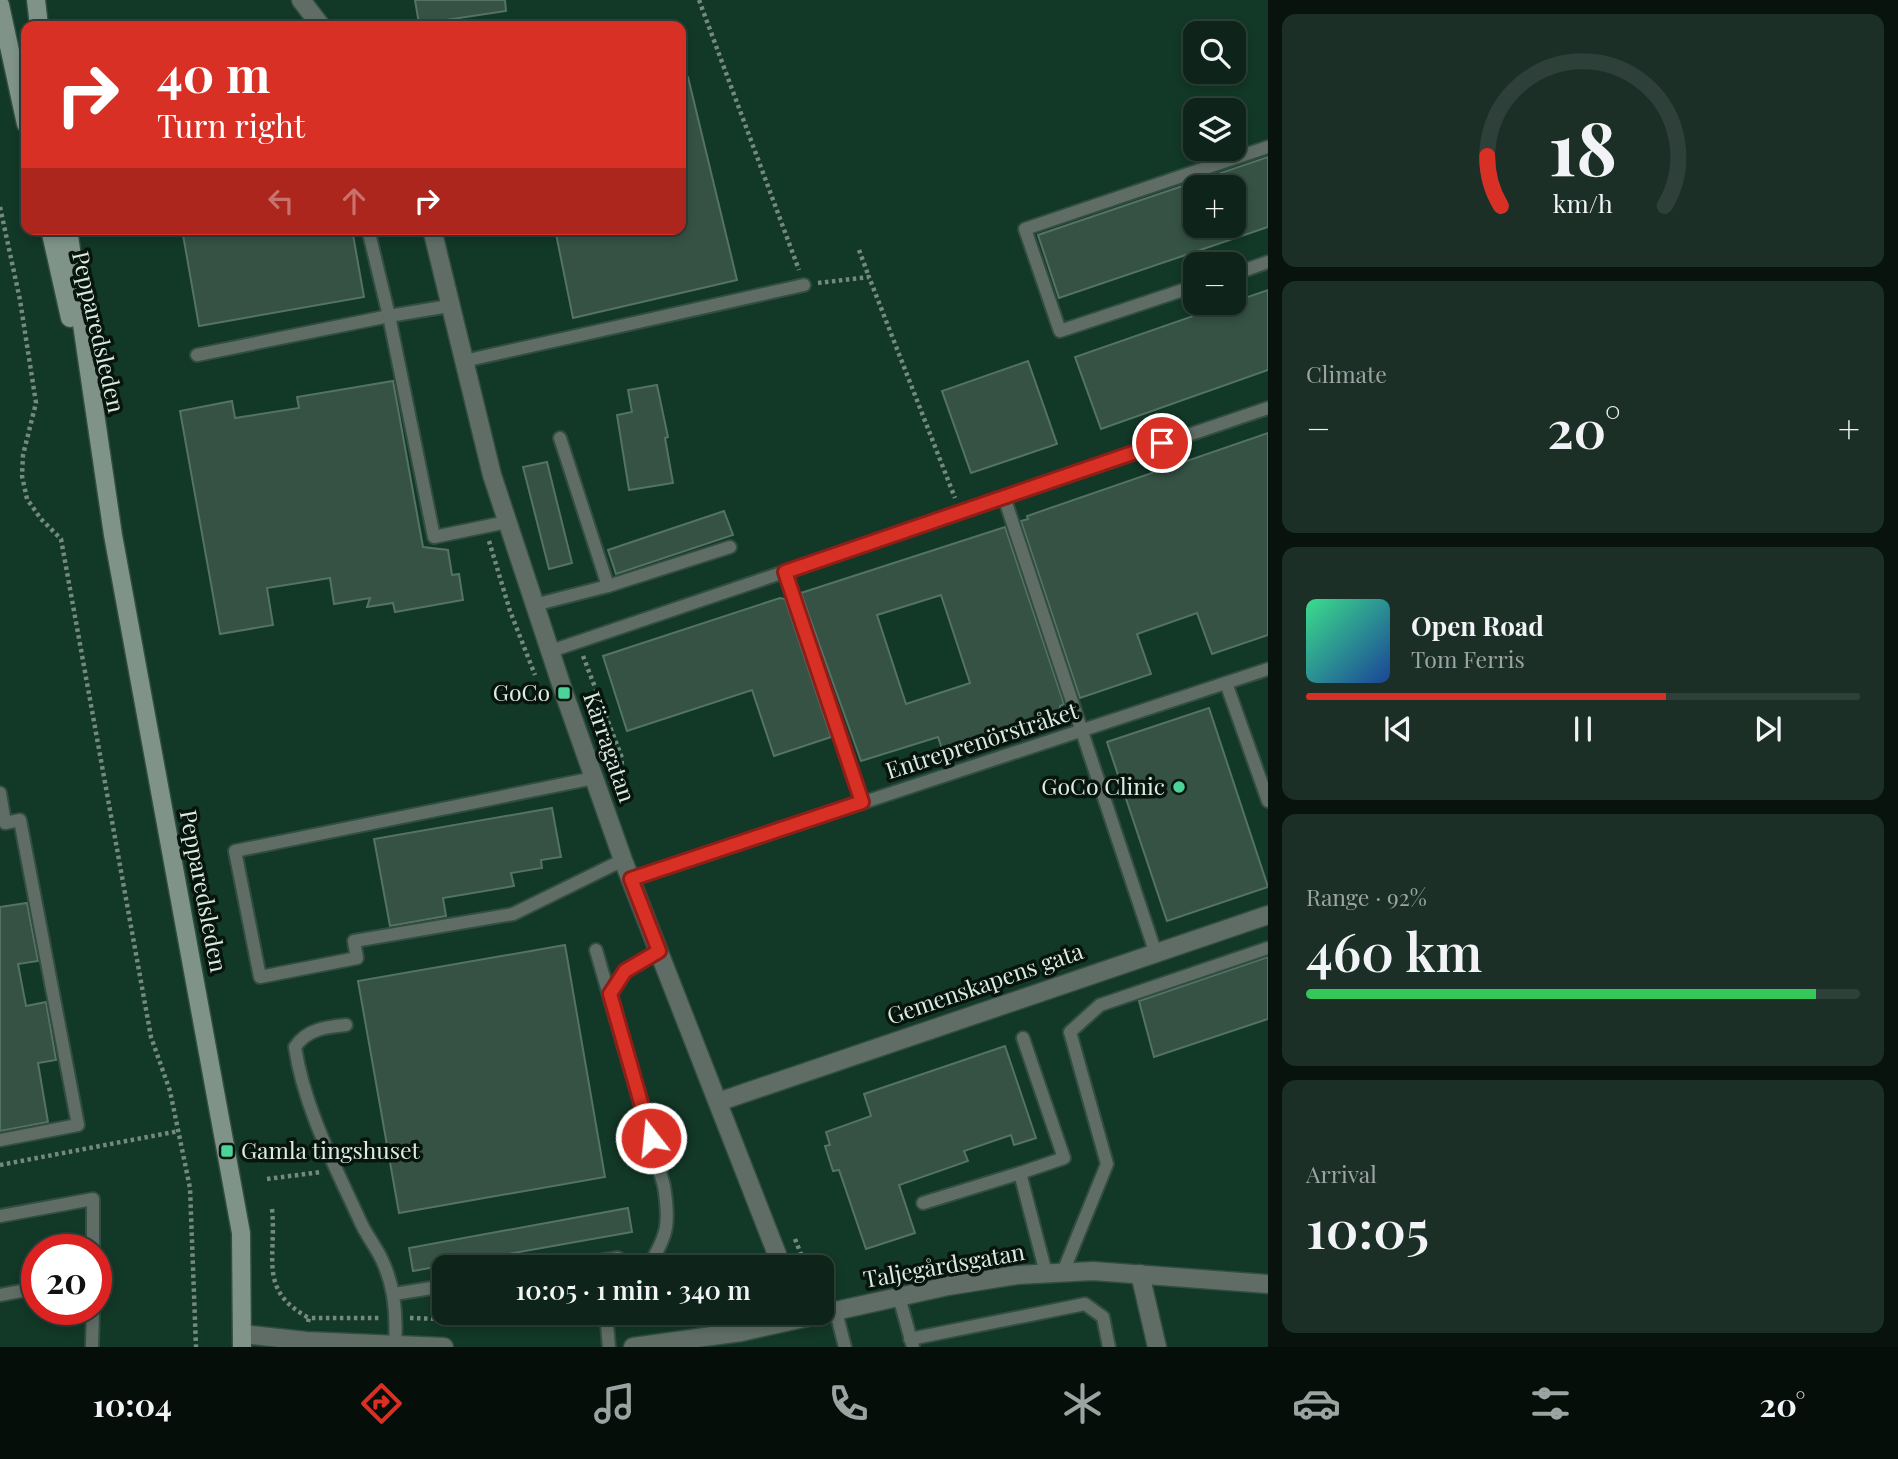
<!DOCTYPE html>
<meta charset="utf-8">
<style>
body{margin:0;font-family:"Playfair Display",serif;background:#1c2f27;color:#f1f3f6;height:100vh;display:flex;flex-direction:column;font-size:26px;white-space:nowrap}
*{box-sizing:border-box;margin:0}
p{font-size:23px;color:#9ba4a2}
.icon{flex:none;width:38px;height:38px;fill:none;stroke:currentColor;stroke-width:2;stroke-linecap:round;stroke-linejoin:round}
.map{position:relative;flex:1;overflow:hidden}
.details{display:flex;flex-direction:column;gap:14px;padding:14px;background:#08130e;width:630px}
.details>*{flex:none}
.guide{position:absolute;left:21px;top:21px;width:665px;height:214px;border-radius:14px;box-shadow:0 4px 10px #0003,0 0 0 2px #2e4039;background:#d93025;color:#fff;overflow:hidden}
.buttons{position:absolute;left:1183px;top:21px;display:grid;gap:14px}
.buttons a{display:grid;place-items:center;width:63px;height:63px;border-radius:14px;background:#0e231a;box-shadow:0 4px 10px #0003,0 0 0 2px #2e4039;font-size:35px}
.speed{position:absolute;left:21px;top:1234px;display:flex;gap:14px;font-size:35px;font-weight:700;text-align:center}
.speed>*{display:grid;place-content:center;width:91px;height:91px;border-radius:50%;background:#0e231a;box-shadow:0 4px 10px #0003,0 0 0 2px #2e4039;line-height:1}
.speed .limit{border:10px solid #d22;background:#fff;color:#111}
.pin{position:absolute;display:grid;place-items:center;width:60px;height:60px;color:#fff;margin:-30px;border:4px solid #fff;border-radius:50%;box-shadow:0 2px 7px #0007}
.me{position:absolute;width:77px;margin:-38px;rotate:344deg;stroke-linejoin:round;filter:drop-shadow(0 0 5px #0008)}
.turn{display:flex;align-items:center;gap:24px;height:147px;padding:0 21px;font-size:32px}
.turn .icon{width:91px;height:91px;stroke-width:2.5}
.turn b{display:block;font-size:49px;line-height:60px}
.lanes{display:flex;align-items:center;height:66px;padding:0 21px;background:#0003;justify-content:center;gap:35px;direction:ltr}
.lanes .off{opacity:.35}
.big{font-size:52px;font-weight:600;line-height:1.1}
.details .card{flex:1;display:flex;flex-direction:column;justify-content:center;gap:10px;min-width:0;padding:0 24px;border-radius:14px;background:#1c2f27}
.details .dial{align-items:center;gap:0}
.dial svg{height:182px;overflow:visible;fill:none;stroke:#2e4039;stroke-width:7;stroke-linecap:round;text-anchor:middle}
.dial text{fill:#f1f3f6;stroke:none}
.song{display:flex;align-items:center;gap:21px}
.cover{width:84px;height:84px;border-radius:10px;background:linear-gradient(135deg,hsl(150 70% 55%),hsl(220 70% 35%))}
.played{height:7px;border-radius:4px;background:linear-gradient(90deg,#d93025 65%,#2e4039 65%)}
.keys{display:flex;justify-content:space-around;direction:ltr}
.heat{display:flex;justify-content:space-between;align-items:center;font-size:38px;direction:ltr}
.charge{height:10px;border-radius:5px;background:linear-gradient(90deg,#34c759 92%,#2e4039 0)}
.trip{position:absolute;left:432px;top:1255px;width:402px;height:70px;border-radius:14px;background:#0e231a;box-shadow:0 4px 10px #0003,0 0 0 2px #2e4039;font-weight:600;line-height:70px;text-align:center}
.menu{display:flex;height:112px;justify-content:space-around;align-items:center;background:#060e0a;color:#9ba4a2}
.menu .icon{width:49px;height:49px}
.menu .current{color:#d93025}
.menu b{font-size:32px;color:#f1f3f6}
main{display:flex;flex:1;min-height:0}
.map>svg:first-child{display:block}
.built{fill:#123827;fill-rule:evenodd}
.building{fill:#355244;stroke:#557364;stroke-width:2;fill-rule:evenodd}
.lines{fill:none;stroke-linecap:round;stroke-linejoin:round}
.lane-casing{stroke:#324d41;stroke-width:16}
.street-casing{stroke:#324d41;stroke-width:21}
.secondary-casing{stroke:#324d41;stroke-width:21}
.path{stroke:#748a7f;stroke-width:4.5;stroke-dasharray:3.5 3.5;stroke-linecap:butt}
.lane{stroke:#606d66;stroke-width:12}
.street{stroke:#606d66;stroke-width:18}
.secondary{stroke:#7f9388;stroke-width:18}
.route-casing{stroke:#8d1f18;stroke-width:18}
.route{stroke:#d93025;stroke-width:12}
.poi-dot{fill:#4cd39a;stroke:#08140e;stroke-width:2.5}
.labels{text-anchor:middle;stroke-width:7;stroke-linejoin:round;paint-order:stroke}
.street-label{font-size:23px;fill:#dbebe2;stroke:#08140e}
.poi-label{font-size:23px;fill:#dbebe2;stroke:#08140e;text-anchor:end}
</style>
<main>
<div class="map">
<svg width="1268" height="1347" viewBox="0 0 1268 1347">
<rect width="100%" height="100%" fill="#122f22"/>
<path class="built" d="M 0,0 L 1268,0 L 1268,1347 L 0,1347 ZM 26,26 L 681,26 L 681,229 L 26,229 ZM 1195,33 L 1234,33 L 1234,72 L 1195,72 ZM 1195,110 L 1234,110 L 1234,149 L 1195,149 ZM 1195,187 L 1234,187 L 1234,226 L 1195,226 ZM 1195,264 L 1234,264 L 1234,303 L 1195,303 ZM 37,1250 L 96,1250 L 96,1309 L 37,1309 ZM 444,1267 L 822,1267 L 822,1312 L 444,1312 Z"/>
<g class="building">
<path d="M 415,0 L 505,0 L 506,11 L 419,24 Z"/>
<path d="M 688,77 L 737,280 L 573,318 L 555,229 L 681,229 L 681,78 Z"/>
<path d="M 1268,157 L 1268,227 L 1059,298 L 1038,235 ZM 1195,187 L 1234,187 L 1234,226 L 1195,226 Z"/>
<path d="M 182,229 L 352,229 L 364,297 L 199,326 Z"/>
<path d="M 1268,290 L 1268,370 L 1101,429 L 1075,357 Z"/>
<path d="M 1028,361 L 1057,444 L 971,473 L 942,391 Z"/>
<path d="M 393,381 L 423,547 L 448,550 L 452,575 L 459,574 L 463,600 L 395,612 L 393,603 L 367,607 L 370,598 L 334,604 L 330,578 L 267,588 L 273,625 L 220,634 L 180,411 L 232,401 L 235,418 L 299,408 L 297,397 Z"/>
<path d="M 657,385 L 668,437 L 665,438 L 673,483 L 629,490 L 617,415 L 632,412 L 628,390 Z"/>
<path d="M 1268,433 L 1268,635 L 1212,654 L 1197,613 L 1137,634 L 1151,674 L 1080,698 L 1021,521 L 1028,519 L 1027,516 Z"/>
<path d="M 547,462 L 572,563 L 549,569 L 523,467 Z"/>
<path d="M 724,511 L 733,535 L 616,574 L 608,550 Z"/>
<path d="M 1005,527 L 1064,704 L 1060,706 L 1061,710 L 942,749 L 938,737 L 861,761 L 801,593 ZM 941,595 L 970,683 L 906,704 L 877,615 Z"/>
<path d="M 780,598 L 785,599 L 831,737 L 774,756 L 752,690 L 627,731 L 603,656 Z"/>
<path d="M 1209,708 L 1268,887 L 1167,921 L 1107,742 Z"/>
<path d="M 552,808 L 561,857 L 541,860 L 542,868 L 511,873 L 514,886 L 443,898 L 446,916 L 390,926 L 374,839 Z"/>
<path d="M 27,903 L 38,961 L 18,964 L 26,1006 L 46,1002 L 56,1060 L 38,1063 L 48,1122 L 0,1131 L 0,907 Z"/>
<path d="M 565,945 L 605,1177 L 399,1213 L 358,981 Z"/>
<path d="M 1268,957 L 1268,1019 L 1154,1057 L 1139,1001 Z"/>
<path d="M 1005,1046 L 1036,1138 L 1014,1145 L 1011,1135 L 964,1151 L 968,1161 L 899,1185 L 915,1233 L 866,1249 L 839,1170 L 833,1171 L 825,1146 L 830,1145 L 826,1132 L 871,1116 L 864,1094 Z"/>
<path d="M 628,1208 L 632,1232 L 413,1271 L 409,1248 Z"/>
</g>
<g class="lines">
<defs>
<g id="lane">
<path d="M 368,229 L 389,316 L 449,306"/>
<path d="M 1234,274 L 1268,262"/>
<path d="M 1195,286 L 1060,331 L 1025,229 L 1268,147"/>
<path d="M 197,355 L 389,316 L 434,537 L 507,522"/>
<path d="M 464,361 L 804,285"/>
<path d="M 1004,497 L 1155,951"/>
<path d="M 785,572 L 862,801"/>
<path d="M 608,586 L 730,547"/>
<path d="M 534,605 L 608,586 L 560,438"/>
<path d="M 551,651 L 1268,408"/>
<path d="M 1226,683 L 1268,801"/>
<path d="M 594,778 L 235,851 L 260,977 L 357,958 L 354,941 L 513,914 L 623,860"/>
<path d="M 0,793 L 5,823 L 20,820 L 78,1125 L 0,1140"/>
<path d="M 631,879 L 1268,669"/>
<path d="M 596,950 L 664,1186 C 670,1223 668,1235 648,1267"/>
<path d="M 610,994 L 625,971 L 659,951"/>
<path d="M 346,1025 C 326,1027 307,1029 295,1047 C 304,1108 336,1168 361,1223 C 367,1236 376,1247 382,1260 C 395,1287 397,1315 395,1344"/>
<path d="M 1020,1173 L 1064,1158 L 1023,1038"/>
<path d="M 923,1203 L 1020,1173 L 1046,1273"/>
<path d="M 0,1216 L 93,1199 L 93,1250"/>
<path d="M 561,1267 L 618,1258"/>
<path d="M 1063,1272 L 1107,1164 L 1070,1032 L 1100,1005 L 1268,948"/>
<path d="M 394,1294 L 444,1286"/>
<path d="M 0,1295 L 37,1288"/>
<path d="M 899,1297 L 913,1347"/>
<path d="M 836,1312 L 845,1347"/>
<path d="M 910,1339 L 1085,1304 L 1103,1317 L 1109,1347"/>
<path d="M 92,1347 L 93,1309"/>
<path d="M 609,1347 L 607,1324 L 614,1312"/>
</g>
<g id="street">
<path d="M 301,0 L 321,26"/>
<path d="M 432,229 L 492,475 L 564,693 L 623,860 L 782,1267"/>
<path d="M 718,1102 L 1268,915"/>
<path d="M 1140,1274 L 1157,1347"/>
<path d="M 242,1334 L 306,1341 L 444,1347"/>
<path d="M 633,1347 L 741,1332 L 948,1286 L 1017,1275 L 1093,1271 L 1268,1284"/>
</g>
<g id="secondary">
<path d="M 36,0 L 39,26"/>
<path d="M 0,5 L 26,124"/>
<path d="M 50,229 L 70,318"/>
<path d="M 68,229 L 113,535 L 241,1233 L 242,1347"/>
</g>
</defs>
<use href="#lane" class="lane-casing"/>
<use href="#street" class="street-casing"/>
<use href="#secondary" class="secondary-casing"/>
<g class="path">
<path d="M 699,0 L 799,270"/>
<path d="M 0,207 L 20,300 L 36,403 L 23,455 L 22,476 L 27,499 L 41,519 L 61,539 L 151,1037 L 170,1091 L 190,1188 L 196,1347"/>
<path d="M 859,250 L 869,277"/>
<path d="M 818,283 L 869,277 L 955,498"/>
<path d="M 489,541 L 510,611 L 535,675"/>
<path d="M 583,656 L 622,758 L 620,787"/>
<path d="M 0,1165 L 179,1131"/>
<path d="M 267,1179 L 321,1172"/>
<path d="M 272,1209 C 277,1258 257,1290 309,1318"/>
<path d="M 795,1239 L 806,1267"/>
<path d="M 410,1318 L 593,1324"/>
<path d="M 308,1322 L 309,1318 L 380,1318"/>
<path d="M 626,1323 L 653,1322"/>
</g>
<use href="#lane" class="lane"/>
<use href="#street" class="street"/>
<use href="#secondary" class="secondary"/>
</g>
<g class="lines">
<defs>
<path id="route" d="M 651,1138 L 610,994 L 625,971 L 659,951 L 631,879 L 862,802 L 785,572 L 1162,443"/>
</defs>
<use href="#route" class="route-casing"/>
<use href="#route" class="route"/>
</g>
<g class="poi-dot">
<rect x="557" y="686" width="14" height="14" rx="3.5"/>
<circle cx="1179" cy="787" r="7"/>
<rect x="220" y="1144" width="14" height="14" rx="3.5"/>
</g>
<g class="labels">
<g class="street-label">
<text transform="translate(98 332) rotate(77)" y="8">Pepparedsleden</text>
<text transform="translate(982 741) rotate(-18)" y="8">Entreprenörstråket</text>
<text transform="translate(609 747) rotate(71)" y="8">Kärragatan</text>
<text transform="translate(203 891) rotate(79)" y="8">Pepparedsleden</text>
<text transform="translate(985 984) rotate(-19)" y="8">Gemenskapens gata</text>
<text transform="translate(944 1266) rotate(-10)" y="8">Taljegårdsgatan</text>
</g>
<g class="poi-label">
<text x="550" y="701">GoCo</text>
<text x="1165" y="795">GoCo Clinic</text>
<text x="241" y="1159" text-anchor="start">Gamla tingshuset</text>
</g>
</g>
</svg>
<div class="buttons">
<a><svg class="icon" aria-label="search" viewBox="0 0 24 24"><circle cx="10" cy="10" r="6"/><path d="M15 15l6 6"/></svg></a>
<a><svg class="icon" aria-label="layers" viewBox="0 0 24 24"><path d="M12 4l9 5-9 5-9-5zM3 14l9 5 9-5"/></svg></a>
<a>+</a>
<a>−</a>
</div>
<div class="speed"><div class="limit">20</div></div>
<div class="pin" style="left:1162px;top:443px;background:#d93025"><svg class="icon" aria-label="arrive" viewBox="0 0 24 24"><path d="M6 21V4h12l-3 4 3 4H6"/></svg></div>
<svg class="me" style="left:651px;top:1138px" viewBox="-20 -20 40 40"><circle r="17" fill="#d93025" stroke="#fff" stroke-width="3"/><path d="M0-11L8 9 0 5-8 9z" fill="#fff"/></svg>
<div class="trip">10:05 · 1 min · 340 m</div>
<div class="guide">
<div class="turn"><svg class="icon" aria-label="right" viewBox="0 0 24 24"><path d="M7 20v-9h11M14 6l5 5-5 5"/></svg><div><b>40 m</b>Turn right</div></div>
<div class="lanes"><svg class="icon off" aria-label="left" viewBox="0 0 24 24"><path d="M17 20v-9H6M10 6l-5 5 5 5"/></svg><svg class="icon off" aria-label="ahead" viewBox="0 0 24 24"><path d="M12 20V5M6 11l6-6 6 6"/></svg><svg class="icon" aria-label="right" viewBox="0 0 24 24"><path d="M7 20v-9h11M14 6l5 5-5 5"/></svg></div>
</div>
</div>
<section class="details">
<div class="card dial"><svg viewBox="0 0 100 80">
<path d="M14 69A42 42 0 1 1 86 69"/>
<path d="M14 69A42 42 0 0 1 8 47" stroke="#d93025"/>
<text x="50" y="56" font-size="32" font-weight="700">18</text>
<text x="50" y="72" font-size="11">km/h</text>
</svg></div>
<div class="card"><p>Climate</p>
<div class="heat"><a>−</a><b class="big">20°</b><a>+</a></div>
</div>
<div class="card">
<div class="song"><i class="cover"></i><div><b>Open Road</b><p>Tom Ferris</p></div></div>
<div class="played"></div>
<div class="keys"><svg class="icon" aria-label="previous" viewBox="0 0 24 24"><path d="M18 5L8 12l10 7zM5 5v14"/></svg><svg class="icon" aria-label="pause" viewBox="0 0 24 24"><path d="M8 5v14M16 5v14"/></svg><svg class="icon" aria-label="next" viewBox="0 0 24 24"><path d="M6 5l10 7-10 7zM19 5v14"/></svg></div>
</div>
<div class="card"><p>Range · 92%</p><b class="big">460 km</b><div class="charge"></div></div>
<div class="card"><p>Arrival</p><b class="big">10:05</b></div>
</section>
</main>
<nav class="menu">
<b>10:04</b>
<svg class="icon current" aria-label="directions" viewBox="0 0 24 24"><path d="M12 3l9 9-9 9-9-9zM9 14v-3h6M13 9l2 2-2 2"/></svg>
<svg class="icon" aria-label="music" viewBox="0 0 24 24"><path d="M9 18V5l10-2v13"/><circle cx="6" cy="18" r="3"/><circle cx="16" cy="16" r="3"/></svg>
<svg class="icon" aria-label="phone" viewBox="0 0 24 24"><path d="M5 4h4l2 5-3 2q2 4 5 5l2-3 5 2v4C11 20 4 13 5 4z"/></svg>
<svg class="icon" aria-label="climate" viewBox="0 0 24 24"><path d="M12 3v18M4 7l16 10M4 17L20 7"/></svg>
<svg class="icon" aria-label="car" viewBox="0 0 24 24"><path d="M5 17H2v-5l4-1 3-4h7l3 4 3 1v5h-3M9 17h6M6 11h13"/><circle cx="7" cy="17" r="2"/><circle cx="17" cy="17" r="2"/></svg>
<svg class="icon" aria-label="filters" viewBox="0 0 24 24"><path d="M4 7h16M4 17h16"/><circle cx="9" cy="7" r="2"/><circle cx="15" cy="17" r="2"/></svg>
<b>20°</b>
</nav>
